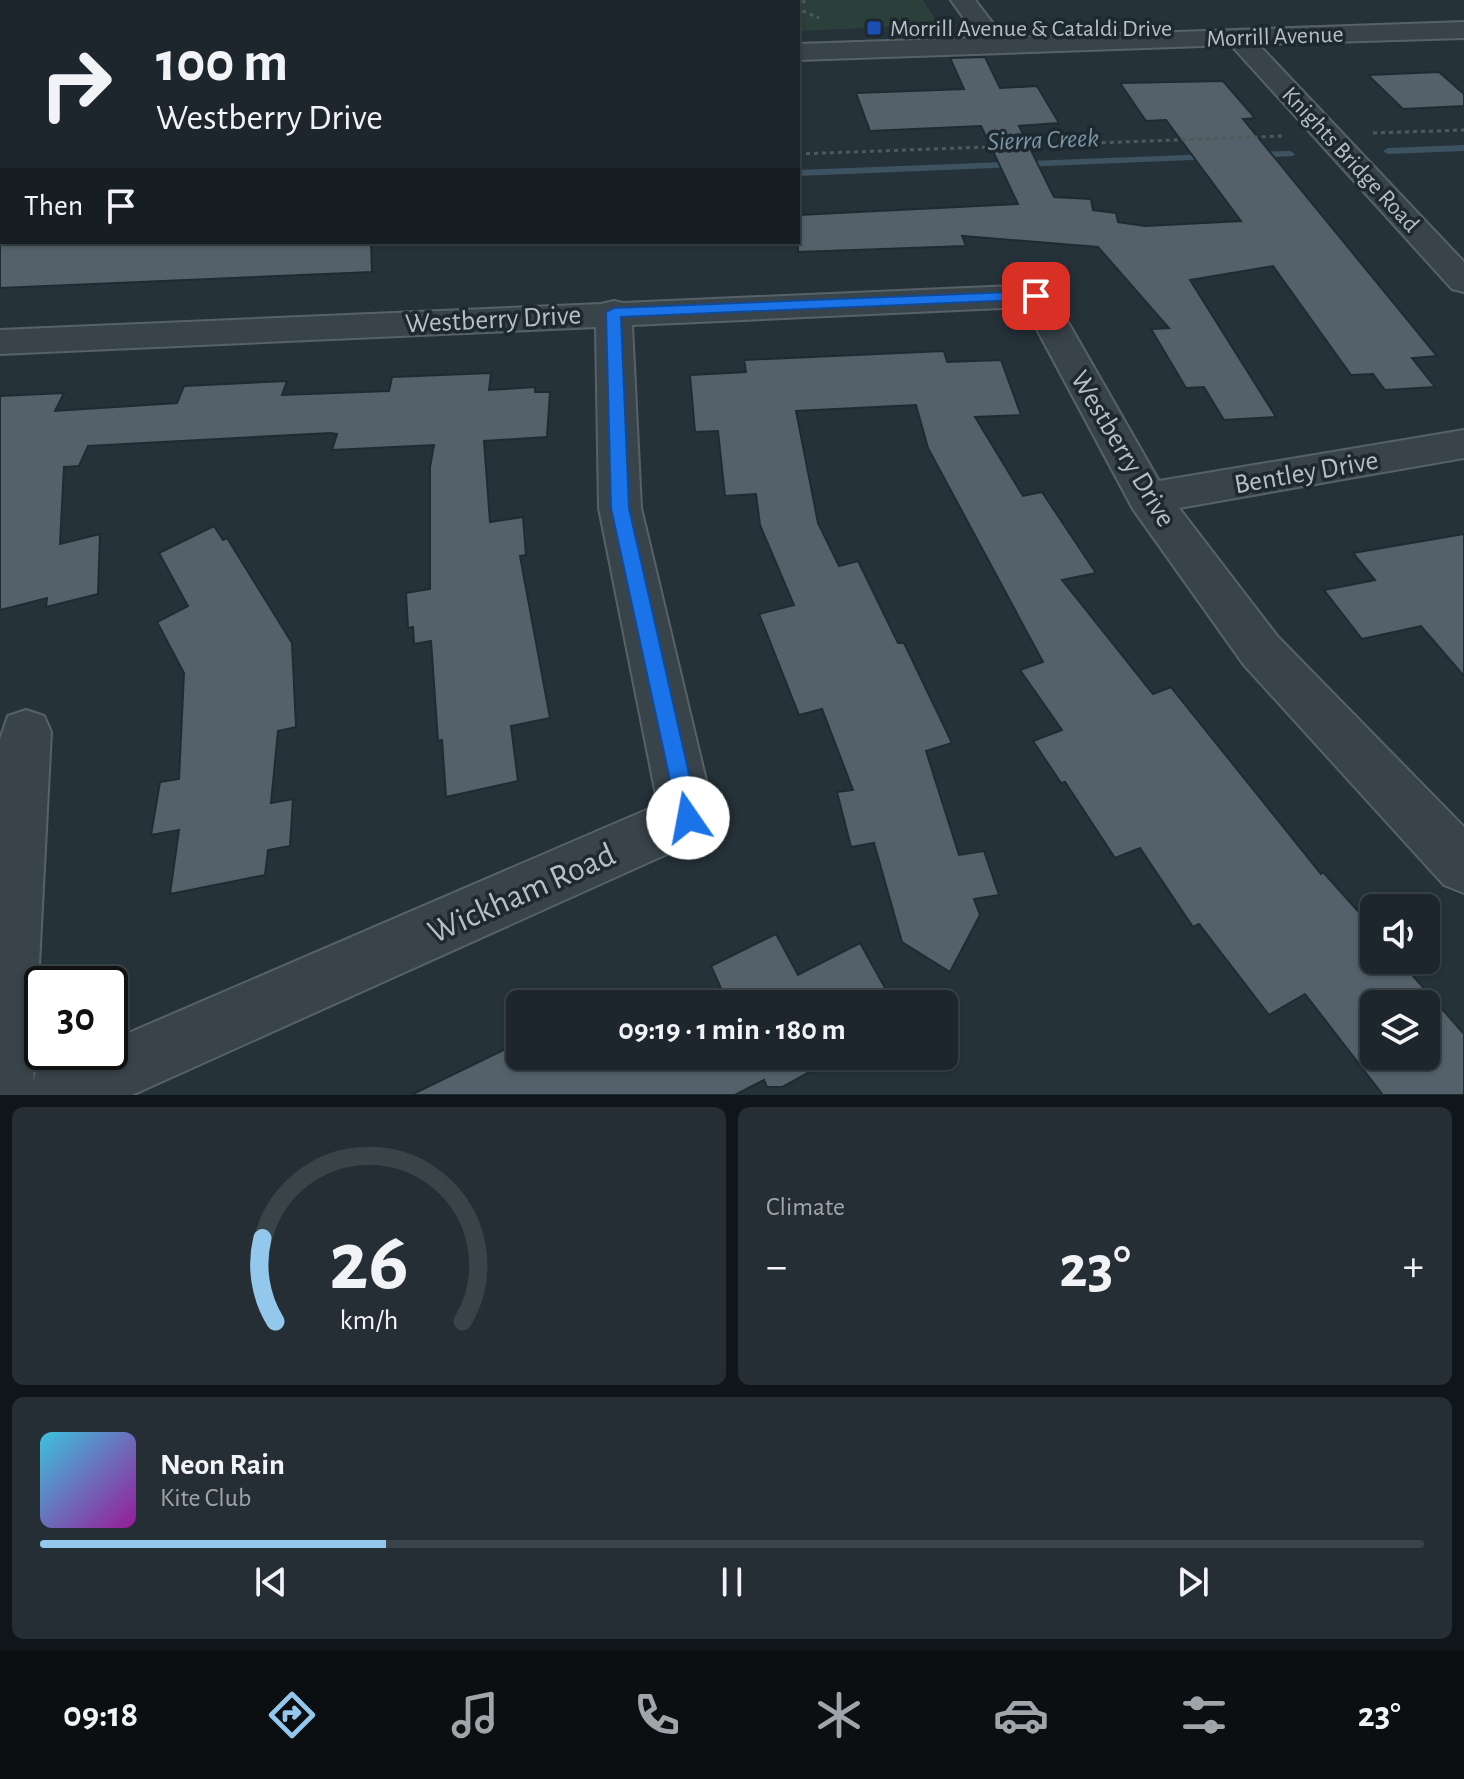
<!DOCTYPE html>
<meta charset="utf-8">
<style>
body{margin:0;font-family:"Alegreya Sans",sans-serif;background:#252e34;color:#f1f3f6;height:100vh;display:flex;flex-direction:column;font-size:30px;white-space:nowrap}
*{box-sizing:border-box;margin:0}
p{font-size:26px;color:#a0a5a9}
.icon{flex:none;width:44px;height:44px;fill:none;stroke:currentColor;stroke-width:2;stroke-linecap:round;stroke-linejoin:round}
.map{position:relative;height:1095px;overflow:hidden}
.drawer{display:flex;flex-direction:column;gap:12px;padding:12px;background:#0f1518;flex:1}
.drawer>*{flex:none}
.top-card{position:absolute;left:0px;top:0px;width:800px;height:244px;box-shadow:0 2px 6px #0004,0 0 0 2px #3a4348;background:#1c262c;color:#f1f3f6;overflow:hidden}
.tools{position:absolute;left:1360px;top:894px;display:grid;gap:16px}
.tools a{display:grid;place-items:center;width:80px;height:80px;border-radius:12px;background:#1c262c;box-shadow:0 2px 6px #0004,0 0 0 2px #3a4348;font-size:40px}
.speed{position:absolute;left:24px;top:966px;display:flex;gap:16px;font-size:40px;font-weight:700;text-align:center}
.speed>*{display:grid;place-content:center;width:104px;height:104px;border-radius:50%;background:#1c262c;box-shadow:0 2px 6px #0004,0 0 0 2px #3a4348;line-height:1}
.speed .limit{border:4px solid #111;border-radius:12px;background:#fff;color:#111}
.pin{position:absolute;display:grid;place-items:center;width:68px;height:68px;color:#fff;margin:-34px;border-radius:16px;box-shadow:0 4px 12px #0006}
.me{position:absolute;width:88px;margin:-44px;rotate:348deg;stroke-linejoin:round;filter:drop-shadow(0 0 6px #0008)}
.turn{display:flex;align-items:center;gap:28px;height:168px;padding:0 24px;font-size:36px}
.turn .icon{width:104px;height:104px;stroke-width:2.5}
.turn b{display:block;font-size:56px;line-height:68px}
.then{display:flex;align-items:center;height:76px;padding:0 24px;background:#0003;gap:16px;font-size:30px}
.big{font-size:60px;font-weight:600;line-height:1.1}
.drawer .tile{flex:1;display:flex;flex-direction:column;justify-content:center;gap:12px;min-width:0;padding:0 28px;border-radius:12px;background:#252e34}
.drawer .dial{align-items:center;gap:0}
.dial svg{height:208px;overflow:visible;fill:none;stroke:#3a4348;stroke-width:7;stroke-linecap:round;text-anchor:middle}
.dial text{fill:#f1f3f6;stroke:none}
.song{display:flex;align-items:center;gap:24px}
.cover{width:96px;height:96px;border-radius:12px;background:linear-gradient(135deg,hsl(190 70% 55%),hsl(300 70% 35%))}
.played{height:8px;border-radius:4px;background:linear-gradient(90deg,#93c8ec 25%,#3a4348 25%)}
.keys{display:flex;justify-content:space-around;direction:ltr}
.heat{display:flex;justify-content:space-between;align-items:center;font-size:44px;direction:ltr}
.drawer .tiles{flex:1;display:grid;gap:12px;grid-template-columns:1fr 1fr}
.tile:last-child{grid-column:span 2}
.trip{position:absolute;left:506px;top:990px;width:452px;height:80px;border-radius:12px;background:#1c262c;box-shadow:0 2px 6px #0004,0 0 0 2px #3a4348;font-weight:600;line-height:80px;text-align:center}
.tab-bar{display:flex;height:128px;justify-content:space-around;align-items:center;background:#0b0f12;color:#a0a5a9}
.tab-bar .icon{width:56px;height:56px}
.tab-bar .selected{color:#93c8ec}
.tab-bar b{font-size:36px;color:#f1f3f6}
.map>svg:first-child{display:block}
.green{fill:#2b3f3b}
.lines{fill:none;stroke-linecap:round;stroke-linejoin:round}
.stream{fill:#3d5361;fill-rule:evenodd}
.building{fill:#54616a;stroke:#202b31;stroke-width:2;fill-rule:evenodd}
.minor-casing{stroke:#576268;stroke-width:4}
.path{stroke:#495c5a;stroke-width:3;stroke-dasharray:4 4;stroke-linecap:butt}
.minor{fill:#39444a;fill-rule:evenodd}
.route{fill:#1a73e8;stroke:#114b97;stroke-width:2}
.transit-dot{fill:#1a4fb4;stroke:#1e292f;stroke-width:3}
.labels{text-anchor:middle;stroke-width:7;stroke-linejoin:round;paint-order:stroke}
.far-poi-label{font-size:24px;fill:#b5bfc6;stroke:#1e292f;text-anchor:start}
.far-street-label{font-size:24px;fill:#b5bfc6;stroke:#1e292f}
.far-water-label{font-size:26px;font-style:italic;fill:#7995a6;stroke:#1e292f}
.street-label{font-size:28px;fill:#b5bfc6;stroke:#1e292f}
.near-street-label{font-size:34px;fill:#b5bfc6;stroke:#1e292f}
</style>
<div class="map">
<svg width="1464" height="1095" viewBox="0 0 1464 1095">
<rect width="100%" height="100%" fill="#26323a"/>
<path class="green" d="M 0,0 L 923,0 L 939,25 L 798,31 L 798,2 L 2,2 L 0,62 Z"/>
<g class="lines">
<g class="stream">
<path d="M 1464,145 L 1464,151 L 1388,154 L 1383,151 L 1388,148 Z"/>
<path d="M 1290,151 L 1295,154 L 1293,156 L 1254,158 L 1249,155 L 1254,152 Z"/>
<path d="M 1213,154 L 1218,157 L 1216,159 L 798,176 L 798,170 Z"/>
<rect x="0" y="200" width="2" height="6"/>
</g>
</g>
<g class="building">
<path d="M 985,57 L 1000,88 L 1037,86 L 1059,123 L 1019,126 L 1054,197 L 1091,199 L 1093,210 L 1116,213 L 1118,222 L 1145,226 L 1241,221 L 1166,120 L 1146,121 L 1120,83 L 1223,81 L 1255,118 L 1243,119 L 1437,356 L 1412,358 L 1435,387 L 1385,390 L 1373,374 L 1351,375 L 1273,266 L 1190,280 L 1276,417 L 1224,420 L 1204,387 L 1186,388 L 1151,329 L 1169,328 L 1098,247 L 962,236 L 966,246 L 798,252 L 798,215 L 1018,204 L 981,126 L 870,131 L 856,93 L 964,89 L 950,58 Z"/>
<path d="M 1439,72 L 1464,94 L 1464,106 L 1403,109 L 1368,75 Z"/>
<path d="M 0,242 L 371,242 L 372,272 L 0,288 Z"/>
<path d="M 944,351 L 947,362 L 1001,360 L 1021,415 L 975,417 L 1023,496 L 1042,492 L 1096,573 L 1062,580 L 1153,694 L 1171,687 L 1321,874 L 1323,872 L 1374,929 L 1374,960 L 1399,960 L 1464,1034 L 1464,1095 L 1383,1095 L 1305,994 L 1269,1015 L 1199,924 L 1193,927 L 1140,848 L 1115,858 L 1065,782 L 1061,783 L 1033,741 L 1062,730 L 1020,670 L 1043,662 L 928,448 L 916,405 L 796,411 L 818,523 L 839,566 L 858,561 L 898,643 L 904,643 L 952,743 L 926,751 L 959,855 L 984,851 L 999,895 L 974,899 L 980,915 L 950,972 L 902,942 L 874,843 L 851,847 L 837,792 L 853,790 L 822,709 L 799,715 L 759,614 L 794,605 L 760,525 L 756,494 L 725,496 L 718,431 L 695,432 L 690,375 L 746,372 L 744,360 ZM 1374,1004 L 1426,1004 L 1426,1056 L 1374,1056 Z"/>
<path d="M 491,373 L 489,390 L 535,387 L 535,392 L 550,392 L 547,437 L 484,441 L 490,522 L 523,517 L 526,555 L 520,556 L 550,718 L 511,726 L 518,781 L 446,797 L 442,740 L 438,741 L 431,641 L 414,644 L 413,627 L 408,628 L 406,593 L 430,589 L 430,467 L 434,445 L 332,450 L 337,434 L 331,433 L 88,446 L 79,466 L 64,467 L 60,544 L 100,534 L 98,594 L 46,607 L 47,598 L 0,610 L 0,396 L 64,393 L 55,411 L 177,403 L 184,386 L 287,381 L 282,395 L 389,391 L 392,377 Z"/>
<path d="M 214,526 L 223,540 L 227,538 L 292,643 L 296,727 L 278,731 L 271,803 L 293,799 L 290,846 L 268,850 L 265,875 L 170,894 L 179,830 L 151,835 L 160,782 L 179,779 L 184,673 L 157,622 L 188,606 L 159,553 Z"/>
<path d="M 1464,534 L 1464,676 L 1421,626 L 1362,639 L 1324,590 L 1375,580 L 1353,553 Z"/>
<path d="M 776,934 L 798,975 L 860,943 L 894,1004 L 728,1004 L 711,966 Z"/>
<path d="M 520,1042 L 520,1056 L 838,1056 L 782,1087 L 767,1087 L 764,1080 L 735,1095 L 411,1095 Z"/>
</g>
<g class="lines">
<defs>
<g id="minor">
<path d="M 951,0 L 975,0 L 1004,38 L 1464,22 L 1464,38 L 1258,44 L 1464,262 L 1464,292 L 1452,289 L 1231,45 L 798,60 L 798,44 L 978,38 Z"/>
<rect x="0" y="70" width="2" height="16"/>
<path d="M 1036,285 L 1048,289 L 1053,296 L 1159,481 L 1464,430 L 1464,458 L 1179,508 L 1278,637 L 1464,827 L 1464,893 L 1444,885 L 1244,665 L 1133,509 L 1025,307 L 632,325 L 641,508 L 715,818 L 707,836 L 132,1095 L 0,1095 L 0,739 L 8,716 L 26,710 L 44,716 L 51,732 L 33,1081 L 36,1072 L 84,1052 L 110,1052 L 110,1041 L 658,805 L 599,508 L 596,327 L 0,354 L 0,330 L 601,304 L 614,301 L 623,303 Z"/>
</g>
</defs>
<use href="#minor" class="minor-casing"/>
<g class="path">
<path d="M 771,0 L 778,2"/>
<path d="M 805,0 L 798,9 L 819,18"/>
<path d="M 1373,133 L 1464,130"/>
<path d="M 798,154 L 1283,136"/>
</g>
<use href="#minor" class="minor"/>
</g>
<path class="route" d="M 1036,291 L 1041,293 L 1041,299 L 621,317 L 629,508 L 699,818 L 695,826 L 688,829 L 680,826 L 611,508 L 606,312 L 614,308 Z"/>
<rect class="transit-dot" x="866" y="20" width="16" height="16" rx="4"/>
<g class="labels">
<g class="far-poi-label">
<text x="890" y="36">Morrill Avenue &amp; Cataldi Drive</text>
</g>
<g class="far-street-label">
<text transform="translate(1275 36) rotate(-2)" y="8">Morrill Avenue</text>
<text transform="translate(1351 159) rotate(47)" y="8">Knights Bridge Road</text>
</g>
<g class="far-water-label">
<text transform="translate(1043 139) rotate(-2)" y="9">Sierra Creek</text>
</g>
<g class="street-label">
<text transform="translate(493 318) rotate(-3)" y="10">Westberry Drive</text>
<text transform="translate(1124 448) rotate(59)" y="10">Westberry Drive</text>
<text transform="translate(1306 471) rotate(-10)" y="10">Bentley Drive</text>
</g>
<g class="near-street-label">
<text transform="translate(521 892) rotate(-24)" y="12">Wickham Road</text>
</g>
</g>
</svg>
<div class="tools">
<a><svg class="icon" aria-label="sound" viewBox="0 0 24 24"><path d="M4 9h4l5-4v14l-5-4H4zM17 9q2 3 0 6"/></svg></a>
<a><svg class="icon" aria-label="layers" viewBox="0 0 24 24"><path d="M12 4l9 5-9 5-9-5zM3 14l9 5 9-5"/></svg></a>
</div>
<div class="speed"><div class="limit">30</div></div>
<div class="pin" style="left:1036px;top:296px;background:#d93025"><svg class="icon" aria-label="arrive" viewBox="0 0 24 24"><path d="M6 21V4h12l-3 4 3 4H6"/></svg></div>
<svg class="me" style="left:688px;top:818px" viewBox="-20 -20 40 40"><circle r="19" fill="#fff"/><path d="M0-13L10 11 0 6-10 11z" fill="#1a73e8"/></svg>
<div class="trip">09:19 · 1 min · 180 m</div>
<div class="top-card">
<div class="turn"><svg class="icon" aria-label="right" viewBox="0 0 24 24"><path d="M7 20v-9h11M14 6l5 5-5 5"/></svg><div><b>100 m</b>Westberry Drive</div></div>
<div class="then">Then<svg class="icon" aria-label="arrive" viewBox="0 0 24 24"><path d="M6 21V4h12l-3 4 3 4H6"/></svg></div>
</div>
</div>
<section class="drawer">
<div class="tiles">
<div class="tile dial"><svg viewBox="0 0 100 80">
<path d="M14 69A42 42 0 1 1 86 69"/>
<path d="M14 69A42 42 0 0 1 9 37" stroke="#93c8ec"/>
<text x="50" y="56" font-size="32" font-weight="700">26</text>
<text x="50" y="72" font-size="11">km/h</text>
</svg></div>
<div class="tile"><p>Climate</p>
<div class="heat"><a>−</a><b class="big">23°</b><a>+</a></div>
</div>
<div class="tile">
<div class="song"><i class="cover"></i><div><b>Neon Rain</b><p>Kite Club</p></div></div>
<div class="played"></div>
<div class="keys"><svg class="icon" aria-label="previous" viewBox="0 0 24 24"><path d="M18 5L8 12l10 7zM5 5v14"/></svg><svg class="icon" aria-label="pause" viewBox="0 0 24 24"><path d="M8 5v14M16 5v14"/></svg><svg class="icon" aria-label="next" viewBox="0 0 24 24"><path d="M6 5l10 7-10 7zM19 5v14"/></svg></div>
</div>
</div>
</section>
<nav class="tab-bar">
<b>09:18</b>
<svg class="icon selected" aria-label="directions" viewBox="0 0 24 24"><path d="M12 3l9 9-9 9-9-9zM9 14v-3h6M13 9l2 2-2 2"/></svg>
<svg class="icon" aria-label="music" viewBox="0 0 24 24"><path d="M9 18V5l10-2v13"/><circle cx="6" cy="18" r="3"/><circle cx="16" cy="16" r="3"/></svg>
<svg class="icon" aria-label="phone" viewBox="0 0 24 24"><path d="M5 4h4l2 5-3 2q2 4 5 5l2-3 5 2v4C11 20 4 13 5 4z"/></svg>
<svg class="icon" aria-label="climate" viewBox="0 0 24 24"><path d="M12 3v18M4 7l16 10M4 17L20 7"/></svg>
<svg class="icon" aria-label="car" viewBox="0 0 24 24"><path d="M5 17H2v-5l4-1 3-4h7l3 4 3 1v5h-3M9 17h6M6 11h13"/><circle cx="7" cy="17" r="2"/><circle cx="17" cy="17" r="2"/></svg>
<svg class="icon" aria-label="filters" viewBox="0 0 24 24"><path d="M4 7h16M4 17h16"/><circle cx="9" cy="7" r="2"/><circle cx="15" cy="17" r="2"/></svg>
<b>23°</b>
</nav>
